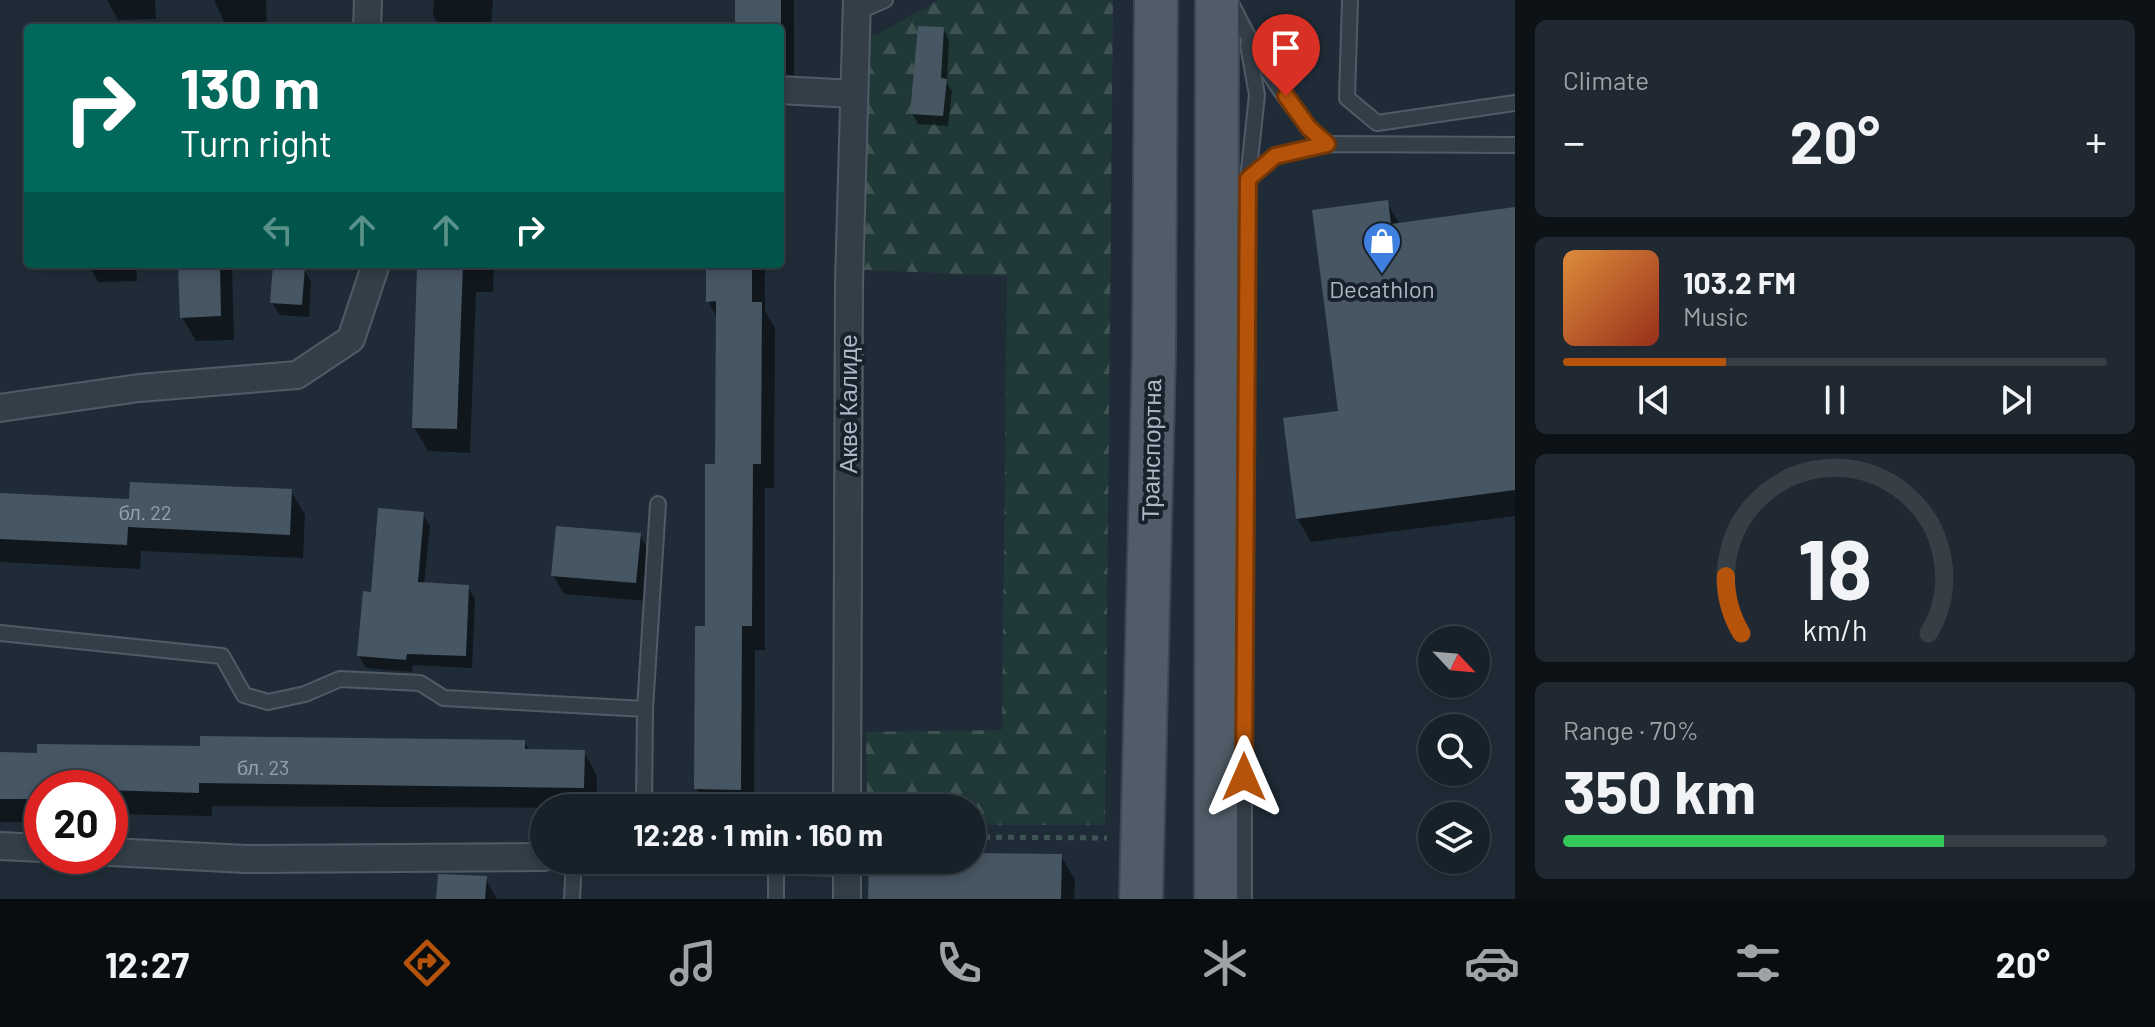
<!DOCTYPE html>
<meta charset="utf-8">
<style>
body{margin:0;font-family:Barlow,sans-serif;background:#202931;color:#f1f3f6;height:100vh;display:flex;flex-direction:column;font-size:30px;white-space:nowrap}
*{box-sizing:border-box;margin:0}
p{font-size:26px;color:#9ea3a8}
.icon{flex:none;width:44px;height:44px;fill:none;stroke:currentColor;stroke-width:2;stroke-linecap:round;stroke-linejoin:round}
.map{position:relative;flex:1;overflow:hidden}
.details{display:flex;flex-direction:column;gap:20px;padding:20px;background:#0d1217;width:640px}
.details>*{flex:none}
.hud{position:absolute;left:24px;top:24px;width:760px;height:244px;border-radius:8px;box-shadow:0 4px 12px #0003,0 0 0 2px #363e46;background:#00695c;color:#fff;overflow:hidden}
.needle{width:52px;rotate:116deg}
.buttons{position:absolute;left:1418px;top:626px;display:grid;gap:16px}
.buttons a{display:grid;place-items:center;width:72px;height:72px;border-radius:50%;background:#172129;box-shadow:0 4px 12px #0003,0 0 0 2px #363e46;font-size:40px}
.speed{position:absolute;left:24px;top:770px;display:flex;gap:16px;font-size:40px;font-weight:700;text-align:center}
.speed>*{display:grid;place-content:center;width:104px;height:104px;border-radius:50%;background:#172129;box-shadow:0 4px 12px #0003,0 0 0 2px #363e46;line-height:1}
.speed .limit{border:12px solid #d22;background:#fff;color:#111}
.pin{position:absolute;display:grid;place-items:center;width:68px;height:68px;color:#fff;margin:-82px -34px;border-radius:50% 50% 50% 0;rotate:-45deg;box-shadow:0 0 8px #0007}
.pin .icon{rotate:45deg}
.me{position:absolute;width:88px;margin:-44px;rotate:0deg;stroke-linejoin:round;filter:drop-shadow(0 0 6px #0008)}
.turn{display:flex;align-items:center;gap:28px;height:168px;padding:0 24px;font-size:36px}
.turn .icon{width:104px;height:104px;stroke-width:2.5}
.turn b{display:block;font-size:56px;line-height:68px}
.lanes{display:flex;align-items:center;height:76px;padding:0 24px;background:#0003;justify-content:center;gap:40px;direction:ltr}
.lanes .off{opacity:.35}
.big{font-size:60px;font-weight:700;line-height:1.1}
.details .widget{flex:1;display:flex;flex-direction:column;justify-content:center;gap:12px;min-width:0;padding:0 28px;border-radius:12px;background:#202931}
.details .dial{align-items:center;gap:0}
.dial svg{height:208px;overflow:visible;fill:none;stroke:#363e46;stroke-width:7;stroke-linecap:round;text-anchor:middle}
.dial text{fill:#f1f3f6;stroke:none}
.song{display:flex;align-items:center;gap:24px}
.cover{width:96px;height:96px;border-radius:12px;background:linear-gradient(135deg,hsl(30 70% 55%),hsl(10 70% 35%))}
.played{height:8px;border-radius:4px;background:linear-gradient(90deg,#b45309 30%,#363e46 30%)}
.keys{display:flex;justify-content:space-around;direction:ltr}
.heat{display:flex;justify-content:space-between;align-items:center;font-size:44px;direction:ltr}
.charge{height:12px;border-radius:6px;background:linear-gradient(90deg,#34c759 70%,#363e46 0)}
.trip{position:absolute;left:530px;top:794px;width:456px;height:80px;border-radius:40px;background:#172129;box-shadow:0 4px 12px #0003,0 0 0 2px #363e46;font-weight:700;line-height:80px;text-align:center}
.tabs{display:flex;height:128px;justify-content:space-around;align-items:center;background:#090d10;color:#9ea3a8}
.tabs .icon{width:56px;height:56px}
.tabs .on{color:#b45309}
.tabs b{font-size:36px;color:#f1f3f6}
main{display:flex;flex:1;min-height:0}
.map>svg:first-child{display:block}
.forest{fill:url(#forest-firs)}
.shadow{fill:#0007}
.building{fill:#475663}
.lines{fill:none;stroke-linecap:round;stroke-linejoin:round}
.lane-casing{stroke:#505b66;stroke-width:18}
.street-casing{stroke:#505b66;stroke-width:30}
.primary-casing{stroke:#3c4751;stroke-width:46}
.path{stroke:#3f5555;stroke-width:5;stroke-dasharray:6 6;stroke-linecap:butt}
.lane{stroke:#333e48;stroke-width:14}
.street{stroke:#333e48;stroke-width:26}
.primary{stroke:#505d68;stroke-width:42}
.route-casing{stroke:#753606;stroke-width:20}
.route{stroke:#b45309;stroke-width:14}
.labels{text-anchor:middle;stroke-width:8;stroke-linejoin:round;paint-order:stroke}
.number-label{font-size:20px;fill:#94a0ac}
.poi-label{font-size:24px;fill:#adb8c5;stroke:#18222c}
.street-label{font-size:24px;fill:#adb8c5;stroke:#18222c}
</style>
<main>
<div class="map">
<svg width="1515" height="899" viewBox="0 0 1515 899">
<defs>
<pattern id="forest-firs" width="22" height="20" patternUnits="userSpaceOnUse" patternTransform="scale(2)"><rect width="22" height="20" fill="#213838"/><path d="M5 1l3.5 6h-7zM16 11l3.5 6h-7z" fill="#3f5353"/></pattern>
</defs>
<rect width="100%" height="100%" fill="#1f2c37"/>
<path class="forest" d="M 939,0 L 1113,0 L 1105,825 L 972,825 L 972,808 L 867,808 L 866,732 L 1002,730 L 1007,276 L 847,269 L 848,34 L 876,35 Z"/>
<g class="shadow">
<path d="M 107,0 L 155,0 L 156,19 L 118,20 Z"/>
<path d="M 214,0 L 266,0 L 267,28 L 227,28 Z"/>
<path d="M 434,0 L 493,0 L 491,28 L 441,28 L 433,15 Z"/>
<path d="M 737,0 L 794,0 L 794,81 L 780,81 L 780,28 L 737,28 Z"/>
<path d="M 943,29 L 949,40 L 947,83 L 952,91 L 948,126 L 918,124 L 912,113 Z"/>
<path d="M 1387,203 L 1400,225 L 1515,209 L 1515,516 L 1311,542 L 1297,518 L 1340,412 Z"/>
<path d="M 88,264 L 136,264 L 137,281 L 98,282 Z"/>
<path d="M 180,264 L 232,264 L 234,340 L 196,341 L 182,317 Z"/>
<path d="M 437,264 L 494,264 L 493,292 L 476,292 L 470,453 L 428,451 L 414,427 Z"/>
<path d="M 708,264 L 765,264 L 765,311 L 775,328 L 774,488 L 765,488 L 765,650 L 755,650 L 754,808 L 708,808 L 696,789 L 717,466 L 717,318 L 708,301 Z"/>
<path d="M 304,269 L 311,282 L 309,317 L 280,315 L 272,303 Z"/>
<path d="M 291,491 L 305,515 L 303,558 L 141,551 L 140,569 L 0,562 L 0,495 L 131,501 Z"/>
<path d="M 423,514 L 430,526 L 424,585 L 468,587 L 475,599 L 472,668 L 413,665 L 412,672 L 366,668 L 359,656 L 372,594 Z"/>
<path d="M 640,535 L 650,554 L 646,601 L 564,594 L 553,575 Z"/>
<path d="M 524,742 L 530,751 L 584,752 L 597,776 L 597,808 L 212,806 L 212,816 L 110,814 L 110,788 L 42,788 L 42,822 L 0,822 L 0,754 Z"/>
<path d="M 972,855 L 1061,856 L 1075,880 L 1074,899 L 870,899 L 871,860 L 972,860 Z"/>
<path d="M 485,878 L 497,899 L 438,899 Z"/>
</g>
<g class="building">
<rect x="735" y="0" width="46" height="28"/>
<path d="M 918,26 L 944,27 L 941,78 L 947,79 L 943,116 L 910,114 Z"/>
<path d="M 1388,200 L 1391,224 L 1515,207 L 1515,490 L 1296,519 L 1283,418 L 1338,411 L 1312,210 Z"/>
<path d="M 178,264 L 220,264 L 221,316 L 180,318 Z"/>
<path d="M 435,264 L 463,264 L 457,429 L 412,428 L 417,266 L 435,267 Z"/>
<path d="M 706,264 L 752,264 L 752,302 L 762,302 L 761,464 L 753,464 L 752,626 L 742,626 L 741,790 L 694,789 L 695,626 L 705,626 L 705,464 L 715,464 L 716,301 L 706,302 Z"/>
<path d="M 273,265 L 305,267 L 302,305 L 270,303 Z"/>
<path d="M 130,482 L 292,489 L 290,535 L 128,527 L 127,545 L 0,539 L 0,493 L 129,499 Z"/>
<path d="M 378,508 L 424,512 L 418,582 L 469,585 L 466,656 L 407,654 L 406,660 L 357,656 L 363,591 L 371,592 Z"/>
<path d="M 556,526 L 641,533 L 636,583 L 551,576 Z"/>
<path d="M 200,736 L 525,740 L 525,749 L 585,750 L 584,788 L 199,783 L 199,793 L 42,788 L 36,790 L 36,799 L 0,799 L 0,752 L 37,753 L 37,744 L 200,746 Z"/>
<path d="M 972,853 L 1062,854 L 1061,899 L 868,899 L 869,860 L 972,860 Z"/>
<path d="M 438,874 L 487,876 L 485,899 L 436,899 Z"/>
</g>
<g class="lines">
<defs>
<g id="lane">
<path d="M 1350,0 L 1347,98 L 1377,123 L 1515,103"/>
<path d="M 1231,3 C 1255,52 1285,107 1327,144"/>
<path d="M 857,12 L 885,0"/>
<path d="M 1248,45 L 1257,95 L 1248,179"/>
<path d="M 0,633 L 222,656 L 244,695 L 268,702 L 305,694 L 340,679 L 420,683 L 444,698 L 645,709 L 644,808"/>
<path d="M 645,709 L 658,504"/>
<path d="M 1227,801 L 1244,777 L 1248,179 L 1275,156 L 1327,144 L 1515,145"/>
<path d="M 572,899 L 574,860"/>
<path d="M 776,899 L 776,861"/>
<path d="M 1244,899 L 1244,777"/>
</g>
<g id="street">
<path d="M 367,28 L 368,0"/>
<path d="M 780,90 L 853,94"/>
<path d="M 0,408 L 139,388 L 297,375 L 351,339 L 376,264"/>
<path d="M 847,808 L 849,283 L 857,0"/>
<path d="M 0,846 L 42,848"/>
<path d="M 110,852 L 246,859 L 544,857"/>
<path d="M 755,860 L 847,862"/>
<path d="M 847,860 L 847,899"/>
</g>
<g id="primary">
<path d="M 1141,899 L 1154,352 L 1156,0"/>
<path d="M 1216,899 L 1217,0"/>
</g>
</defs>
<use href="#lane" class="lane-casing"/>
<use href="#street" class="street-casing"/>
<use href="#primary" class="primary-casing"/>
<path class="path" d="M 972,837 L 1107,838"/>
<use href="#lane" class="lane"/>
<use href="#street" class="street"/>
<use href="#primary" class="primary"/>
</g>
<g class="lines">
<defs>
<path id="route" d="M 1244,777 L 1248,179 L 1275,156 L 1327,144 L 1309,128 L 1286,96"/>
</defs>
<use href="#route" class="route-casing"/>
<use href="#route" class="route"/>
</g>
<defs>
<symbol id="shop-pin" viewBox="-11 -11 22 30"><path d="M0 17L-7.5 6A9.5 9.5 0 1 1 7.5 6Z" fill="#3f7fe0" stroke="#18222c"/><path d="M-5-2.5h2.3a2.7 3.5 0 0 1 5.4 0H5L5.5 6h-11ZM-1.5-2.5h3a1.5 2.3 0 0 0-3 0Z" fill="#fff"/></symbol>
</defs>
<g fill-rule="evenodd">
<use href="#shop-pin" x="1360" y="219" width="44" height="60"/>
</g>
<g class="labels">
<g class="number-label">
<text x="145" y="520">бл. 22</text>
<text x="263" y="775">бл. 23</text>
</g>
<g class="poi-label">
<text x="1382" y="298">Decathlon</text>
</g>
<g class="street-label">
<text transform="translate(849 404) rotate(-90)" y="8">Акве Калиде</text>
<text transform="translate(1152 450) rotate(-89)" y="8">Транспортна</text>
</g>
</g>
</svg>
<div class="buttons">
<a><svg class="needle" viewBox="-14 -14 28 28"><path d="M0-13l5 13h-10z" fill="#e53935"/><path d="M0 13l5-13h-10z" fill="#9ea3a8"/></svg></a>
<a><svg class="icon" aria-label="search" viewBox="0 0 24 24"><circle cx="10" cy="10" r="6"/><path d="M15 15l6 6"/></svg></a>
<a><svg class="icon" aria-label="layers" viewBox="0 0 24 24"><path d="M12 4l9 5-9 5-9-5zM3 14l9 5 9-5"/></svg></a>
</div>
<div class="speed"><div class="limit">20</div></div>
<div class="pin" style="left:1286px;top:96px;background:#d93025"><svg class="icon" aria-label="arrive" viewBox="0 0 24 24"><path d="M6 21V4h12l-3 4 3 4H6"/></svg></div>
<svg class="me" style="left:1244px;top:777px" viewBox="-20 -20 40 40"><path d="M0-17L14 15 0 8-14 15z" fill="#b45309" stroke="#fff" stroke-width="4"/></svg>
<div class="trip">12:28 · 1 min · 160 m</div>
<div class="hud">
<div class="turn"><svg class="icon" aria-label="right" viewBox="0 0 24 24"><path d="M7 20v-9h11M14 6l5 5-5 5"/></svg><div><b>130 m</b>Turn right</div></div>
<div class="lanes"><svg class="icon off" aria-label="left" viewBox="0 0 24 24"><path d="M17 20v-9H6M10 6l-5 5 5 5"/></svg><svg class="icon off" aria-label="ahead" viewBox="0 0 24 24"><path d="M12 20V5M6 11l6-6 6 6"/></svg><svg class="icon off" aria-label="ahead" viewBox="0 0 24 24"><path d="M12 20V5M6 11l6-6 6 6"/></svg><svg class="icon" aria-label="right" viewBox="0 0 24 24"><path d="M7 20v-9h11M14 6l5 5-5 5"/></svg></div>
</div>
</div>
<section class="details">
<div class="widget"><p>Climate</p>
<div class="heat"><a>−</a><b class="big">20°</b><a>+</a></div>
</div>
<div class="widget">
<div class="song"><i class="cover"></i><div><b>103.2 FM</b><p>Music</p></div></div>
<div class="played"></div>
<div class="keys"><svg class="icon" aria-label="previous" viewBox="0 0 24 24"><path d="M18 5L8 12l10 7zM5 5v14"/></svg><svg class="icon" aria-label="pause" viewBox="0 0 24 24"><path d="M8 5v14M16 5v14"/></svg><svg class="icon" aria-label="next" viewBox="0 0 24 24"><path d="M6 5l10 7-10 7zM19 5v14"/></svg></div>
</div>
<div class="widget dial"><svg viewBox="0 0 100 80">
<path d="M14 69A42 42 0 1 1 86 69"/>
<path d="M14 69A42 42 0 0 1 8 47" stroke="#b45309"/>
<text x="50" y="56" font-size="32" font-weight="700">18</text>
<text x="50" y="72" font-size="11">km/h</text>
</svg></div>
<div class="widget"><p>Range · 70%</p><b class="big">350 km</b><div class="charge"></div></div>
</section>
</main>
<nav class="tabs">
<b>12:27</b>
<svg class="icon on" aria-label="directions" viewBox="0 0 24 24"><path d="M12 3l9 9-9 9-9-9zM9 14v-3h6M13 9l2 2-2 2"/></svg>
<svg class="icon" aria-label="music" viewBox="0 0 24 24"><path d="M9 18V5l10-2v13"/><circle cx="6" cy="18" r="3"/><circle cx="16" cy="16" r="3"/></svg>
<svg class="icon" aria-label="phone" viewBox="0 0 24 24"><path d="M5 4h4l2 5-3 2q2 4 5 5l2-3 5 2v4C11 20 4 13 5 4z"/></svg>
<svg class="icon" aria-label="climate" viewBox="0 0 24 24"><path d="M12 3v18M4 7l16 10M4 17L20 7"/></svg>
<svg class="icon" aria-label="car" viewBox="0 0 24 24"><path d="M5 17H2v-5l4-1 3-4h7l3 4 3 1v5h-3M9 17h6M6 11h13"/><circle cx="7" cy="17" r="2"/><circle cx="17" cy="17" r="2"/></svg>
<svg class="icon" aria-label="filters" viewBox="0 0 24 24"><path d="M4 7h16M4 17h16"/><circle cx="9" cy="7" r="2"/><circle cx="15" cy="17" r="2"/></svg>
<b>20°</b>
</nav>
